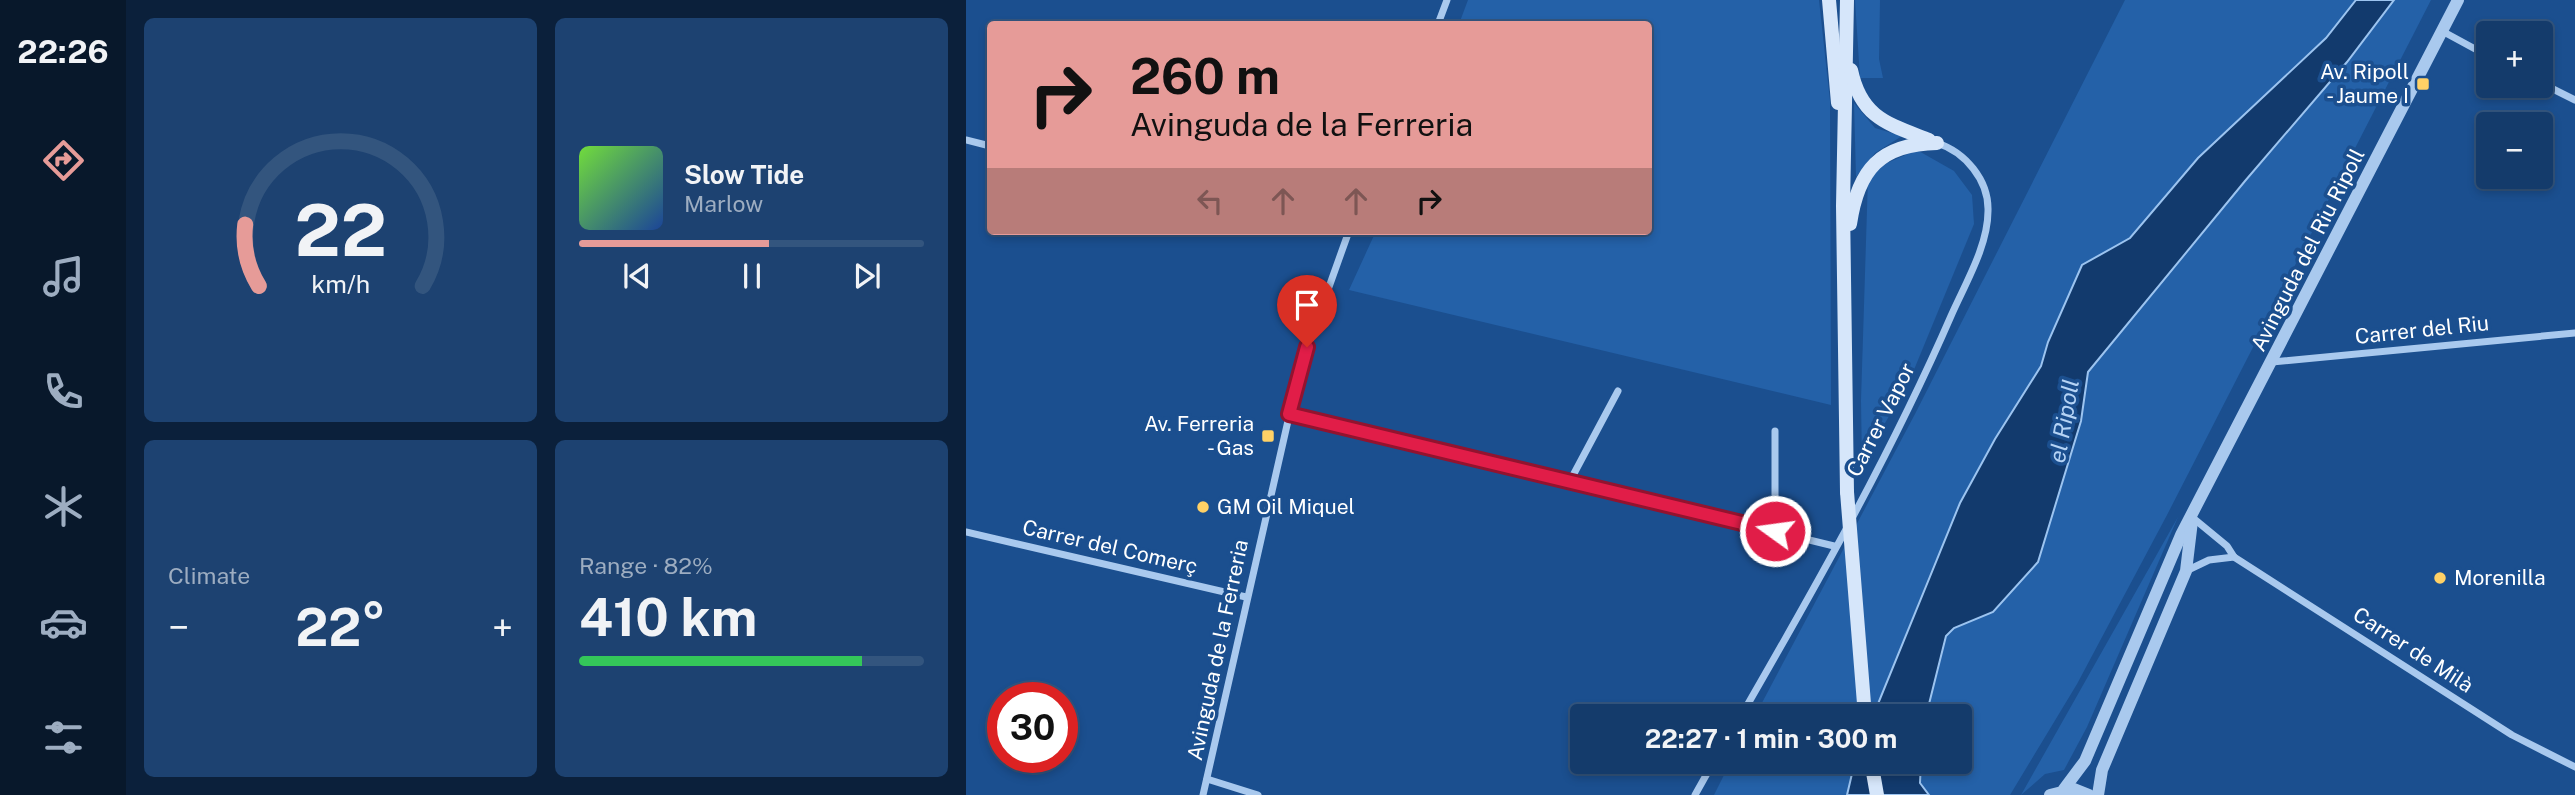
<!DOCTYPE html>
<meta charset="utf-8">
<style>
body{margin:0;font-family:"Public Sans",sans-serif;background:#1d4271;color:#f1f3f6;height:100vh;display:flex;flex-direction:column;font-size:26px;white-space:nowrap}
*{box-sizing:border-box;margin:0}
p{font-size:23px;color:#9dadc1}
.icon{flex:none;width:38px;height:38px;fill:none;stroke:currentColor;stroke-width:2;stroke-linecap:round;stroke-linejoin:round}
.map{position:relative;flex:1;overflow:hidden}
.details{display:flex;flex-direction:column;gap:18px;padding:18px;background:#0b203b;width:840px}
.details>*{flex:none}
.hud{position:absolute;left:21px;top:21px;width:665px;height:214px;border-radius:7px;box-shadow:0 4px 10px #0003,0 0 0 2px #33557e;background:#e69b98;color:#111;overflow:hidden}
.controls{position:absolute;left:1510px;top:21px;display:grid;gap:14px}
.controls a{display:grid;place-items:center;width:77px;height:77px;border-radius:7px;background:#143b6b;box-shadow:0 4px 10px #0003,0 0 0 2px #33557e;font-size:35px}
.speed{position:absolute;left:21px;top:682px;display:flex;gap:14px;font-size:35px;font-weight:700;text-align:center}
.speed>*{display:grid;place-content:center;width:91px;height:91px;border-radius:50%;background:#143b6b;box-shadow:0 4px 10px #0003,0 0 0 2px #33557e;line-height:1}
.speed .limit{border:10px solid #d22;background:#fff;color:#111}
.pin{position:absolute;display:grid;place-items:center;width:60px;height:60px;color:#fff;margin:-72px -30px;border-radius:50% 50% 50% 0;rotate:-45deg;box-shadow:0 0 7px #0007}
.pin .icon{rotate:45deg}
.me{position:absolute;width:77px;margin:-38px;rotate:284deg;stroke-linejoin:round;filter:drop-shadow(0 0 5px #0008)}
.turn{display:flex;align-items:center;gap:24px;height:147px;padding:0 28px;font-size:32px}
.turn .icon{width:91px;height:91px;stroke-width:2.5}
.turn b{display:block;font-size:49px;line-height:60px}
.lanes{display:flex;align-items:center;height:66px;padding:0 28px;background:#0003;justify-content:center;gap:35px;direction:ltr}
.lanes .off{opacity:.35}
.big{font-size:52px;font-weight:700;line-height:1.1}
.details .tile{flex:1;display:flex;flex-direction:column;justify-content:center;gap:10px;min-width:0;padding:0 24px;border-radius:10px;background:#1d4271}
.details .dial{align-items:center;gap:0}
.dial svg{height:182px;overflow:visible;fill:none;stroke:#33557e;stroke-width:7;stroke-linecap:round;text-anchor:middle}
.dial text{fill:#f1f3f6;stroke:none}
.song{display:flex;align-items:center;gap:21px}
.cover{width:84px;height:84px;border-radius:10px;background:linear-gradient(135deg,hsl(100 70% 55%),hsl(220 70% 35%))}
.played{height:7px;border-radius:4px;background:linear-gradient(90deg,#e69b98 55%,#33557e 55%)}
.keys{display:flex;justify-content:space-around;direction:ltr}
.heat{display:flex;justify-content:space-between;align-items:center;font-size:38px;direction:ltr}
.charge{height:10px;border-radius:5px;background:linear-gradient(90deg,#34c759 82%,#33557e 0)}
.details .tiles{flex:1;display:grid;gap:18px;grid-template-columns:repeat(2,1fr)}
.trip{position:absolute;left:604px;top:704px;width:402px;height:70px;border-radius:7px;background:#143b6b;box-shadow:0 4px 10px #0003,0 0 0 2px #33557e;font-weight:700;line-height:70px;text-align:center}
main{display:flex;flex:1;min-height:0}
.tabs{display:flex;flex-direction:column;width:126px;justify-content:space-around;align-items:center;background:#08182b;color:#9dadc1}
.tabs .icon{width:49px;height:49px}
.tabs .current{color:#e69b98}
.tabs b{font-size:32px;color:#f1f3f6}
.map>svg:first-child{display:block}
.green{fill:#2461a8}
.water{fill:#123a6d;stroke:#9cc4f0;stroke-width:2}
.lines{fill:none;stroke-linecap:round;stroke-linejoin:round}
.minor{stroke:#a9c9ee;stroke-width:7}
.tertiary{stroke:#a9c9ee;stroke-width:12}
.secondary{stroke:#d6e6fa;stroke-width:14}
.secondary-bridge{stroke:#d6e6fa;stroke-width:14}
.route-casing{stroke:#92132f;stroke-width:18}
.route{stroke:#e11d48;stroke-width:12}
.poi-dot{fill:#ffd166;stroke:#1b4f8f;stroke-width:2.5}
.labels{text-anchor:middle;stroke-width:7;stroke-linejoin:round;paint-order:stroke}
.poi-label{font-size:21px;fill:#fff;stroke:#1b4f8f;text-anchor:end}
.street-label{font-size:21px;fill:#fff;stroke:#1b4f8f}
.water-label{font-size:23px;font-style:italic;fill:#b5d3f5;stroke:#1b4f8f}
</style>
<main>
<nav class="tabs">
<b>22:26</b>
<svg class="icon current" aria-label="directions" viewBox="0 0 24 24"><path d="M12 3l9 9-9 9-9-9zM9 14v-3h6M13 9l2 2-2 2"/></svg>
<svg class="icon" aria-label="music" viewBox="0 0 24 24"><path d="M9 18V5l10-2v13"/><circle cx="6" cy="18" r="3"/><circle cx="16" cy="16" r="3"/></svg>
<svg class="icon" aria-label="phone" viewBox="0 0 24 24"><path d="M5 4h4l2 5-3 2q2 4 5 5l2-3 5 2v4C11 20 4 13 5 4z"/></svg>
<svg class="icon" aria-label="climate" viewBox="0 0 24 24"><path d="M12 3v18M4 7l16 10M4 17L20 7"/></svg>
<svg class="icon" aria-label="car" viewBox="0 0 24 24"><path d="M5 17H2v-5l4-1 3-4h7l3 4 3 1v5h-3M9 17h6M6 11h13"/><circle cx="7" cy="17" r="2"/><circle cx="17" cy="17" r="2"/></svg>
<svg class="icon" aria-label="filters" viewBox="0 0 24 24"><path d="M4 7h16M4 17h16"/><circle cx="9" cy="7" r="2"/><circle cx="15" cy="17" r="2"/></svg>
</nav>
<section class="details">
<div class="tiles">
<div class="tile dial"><svg viewBox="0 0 100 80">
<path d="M14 69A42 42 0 1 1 86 69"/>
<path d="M14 69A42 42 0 0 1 8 42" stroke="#e69b98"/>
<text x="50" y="56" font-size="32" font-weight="700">22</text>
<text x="50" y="72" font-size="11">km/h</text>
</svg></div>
<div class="tile">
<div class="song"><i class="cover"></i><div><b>Slow Tide</b><p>Marlow</p></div></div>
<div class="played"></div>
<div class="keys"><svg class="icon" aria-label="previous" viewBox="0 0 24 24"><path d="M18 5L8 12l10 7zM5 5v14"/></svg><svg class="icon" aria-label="pause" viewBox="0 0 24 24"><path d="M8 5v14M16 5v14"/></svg><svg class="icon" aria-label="next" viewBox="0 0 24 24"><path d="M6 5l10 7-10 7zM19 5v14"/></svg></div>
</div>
<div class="tile"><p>Climate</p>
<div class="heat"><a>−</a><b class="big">22°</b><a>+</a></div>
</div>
<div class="tile"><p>Range · 82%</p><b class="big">410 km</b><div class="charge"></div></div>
</div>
</section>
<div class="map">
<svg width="1609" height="795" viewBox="0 0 1609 795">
<rect width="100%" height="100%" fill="#1b4f8f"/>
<g class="green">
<path d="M 502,0 L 853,0 L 864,101 L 865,405 L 383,290 L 410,231 L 682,231 L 682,24 L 493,24 Z"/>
<path d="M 889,0 L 914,0 L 913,59 L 917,78 L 894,78 Z"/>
<path d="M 1159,0 L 1390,0 L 1360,38 L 1232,158 L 1164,238 L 1116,265 L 1082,342 L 1075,366 L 1029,439 L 967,566 L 907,716 L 789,716 L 949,414 Z"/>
<path d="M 1428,0 L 1465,0 L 1201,515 L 1111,684 L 1044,795 L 963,795 L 954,784 L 955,761 L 994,761 L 994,716 L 960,716 L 980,636 L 988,628 L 1027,612 L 1072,562 L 1115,421 L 1122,372 L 1279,181 L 1381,62 Z"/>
<path d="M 888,103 L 909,128 L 936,136 L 909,153 L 890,177 Z"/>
<path d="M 951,150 L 988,171 L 1006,195 L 1008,224 L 945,377 L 896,464 L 895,401 L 902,178 L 921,163 Z"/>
<path d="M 1212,517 L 1121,727 L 1098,770 L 1079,774 L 1055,795 Z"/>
<path d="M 765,761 L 889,761 L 881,795 L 748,795 Z"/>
</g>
<g class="water">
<path d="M 1390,0 L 1428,0 L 1381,62 L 1279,181 L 1122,372 L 1115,421 L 1072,562 L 1027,612 L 988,628 L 980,636 L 960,716 L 907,716 L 994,503 L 1029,439 L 1075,366 L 1082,342 L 1116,265 L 1164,238 L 1232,158 L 1360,38 Z"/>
<path d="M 889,761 L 955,761 L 954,783 L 963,795 L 881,795 Z"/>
</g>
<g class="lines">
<g class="minor">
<path d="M 472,24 L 481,0"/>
<path d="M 1476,31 L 1522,56"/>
<path d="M 1575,83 L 1609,100"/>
<path d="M 0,140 L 24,146"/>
<path d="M 1306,362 L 1609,333"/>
<path d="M 323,414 L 868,546"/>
<path d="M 604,481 L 652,391"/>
<path d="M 1227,518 L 1261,546 L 1268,557 L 1546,735 L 1609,767"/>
<path d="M 809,531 L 809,431"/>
<path d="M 0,532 L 280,597"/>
<path d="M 1220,571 L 1243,560 L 1268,557"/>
<path d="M 775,716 C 850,586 925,454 985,316 C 999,284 1022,246 1022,211 C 1023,180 999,152 971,143"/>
<path d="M 241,779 L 292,795"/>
<path d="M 237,795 L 334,368 L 383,231"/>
<path d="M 729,795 L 748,761"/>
</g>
<g class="tertiary">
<path d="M 1098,789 L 1119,761 L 1215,535 L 1492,0"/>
<path d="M 1084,795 L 1108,789 L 1123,795"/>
<path d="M 1132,795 L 1136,770 L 1220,571 L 1226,521"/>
</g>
<g class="secondary">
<path d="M 863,0 L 872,103"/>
<path d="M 881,0 L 877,206 L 881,492"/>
<path d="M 885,70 C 895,118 922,124 963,140"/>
<path d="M 884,224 C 892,170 914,144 971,143"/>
<path d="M 905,761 L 911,795"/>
</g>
<path class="secondary-bridge" d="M 881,492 L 899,716"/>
</g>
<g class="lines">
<defs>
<path id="route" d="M 341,347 L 323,414 L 809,531"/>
</defs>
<use href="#route" class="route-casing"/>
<use href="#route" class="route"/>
</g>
<g class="poi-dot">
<rect x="1450" y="77" width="14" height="14" rx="3.5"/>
<rect x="295" y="429" width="14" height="14" rx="3.5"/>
<circle cx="237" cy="507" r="7"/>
<circle cx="1474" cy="578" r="7"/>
</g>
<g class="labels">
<g class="poi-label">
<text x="1443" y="79">Av. Ripoll<tspan x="1443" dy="24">- Jaume I</tspan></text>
<text x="288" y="431">Av. Ferreria<tspan x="288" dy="24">- Gas</tspan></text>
<text x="251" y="514" text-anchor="start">GM Oil Miquel</text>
<text x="1488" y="585" text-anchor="start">Morenilla</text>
</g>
<g class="street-label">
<text transform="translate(1342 250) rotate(-63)" y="7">Avinguda del Riu Ripoll</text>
<text transform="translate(1456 330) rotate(-6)" y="7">Carrer del Riu</text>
<text transform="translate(915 420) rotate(-63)" y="7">Carrer Vapor</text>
<text transform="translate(144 547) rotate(13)" y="7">Carrer del Comerç</text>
<text transform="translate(252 650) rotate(-78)" y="7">Avinguda de la Ferreria</text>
<text transform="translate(1447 650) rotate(33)" y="7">Carrer de Milà</text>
</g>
<g class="water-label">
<text transform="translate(1098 421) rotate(-80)" y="8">el Ripoll</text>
</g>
</g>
</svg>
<div class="controls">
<a>+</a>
<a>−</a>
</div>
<div class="speed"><div class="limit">30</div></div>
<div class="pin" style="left:341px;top:347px;background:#d93025"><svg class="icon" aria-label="arrive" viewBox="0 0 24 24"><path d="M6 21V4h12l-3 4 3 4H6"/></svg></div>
<svg class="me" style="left:809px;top:531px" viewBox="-20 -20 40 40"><circle r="17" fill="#e11d48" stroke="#fff" stroke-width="3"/><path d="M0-11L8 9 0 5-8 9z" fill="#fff"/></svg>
<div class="trip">22:27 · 1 min · 300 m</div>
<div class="hud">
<div class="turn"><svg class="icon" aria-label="right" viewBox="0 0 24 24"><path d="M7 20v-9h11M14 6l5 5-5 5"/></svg><div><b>260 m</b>Avinguda de la Ferreria</div></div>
<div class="lanes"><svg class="icon off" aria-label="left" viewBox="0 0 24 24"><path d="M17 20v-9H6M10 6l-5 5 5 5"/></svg><svg class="icon off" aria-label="ahead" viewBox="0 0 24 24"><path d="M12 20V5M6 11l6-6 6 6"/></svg><svg class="icon off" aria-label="ahead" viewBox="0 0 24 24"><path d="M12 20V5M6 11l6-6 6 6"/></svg><svg class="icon" aria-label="right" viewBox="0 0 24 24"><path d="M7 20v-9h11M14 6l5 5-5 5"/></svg></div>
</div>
</div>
</main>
